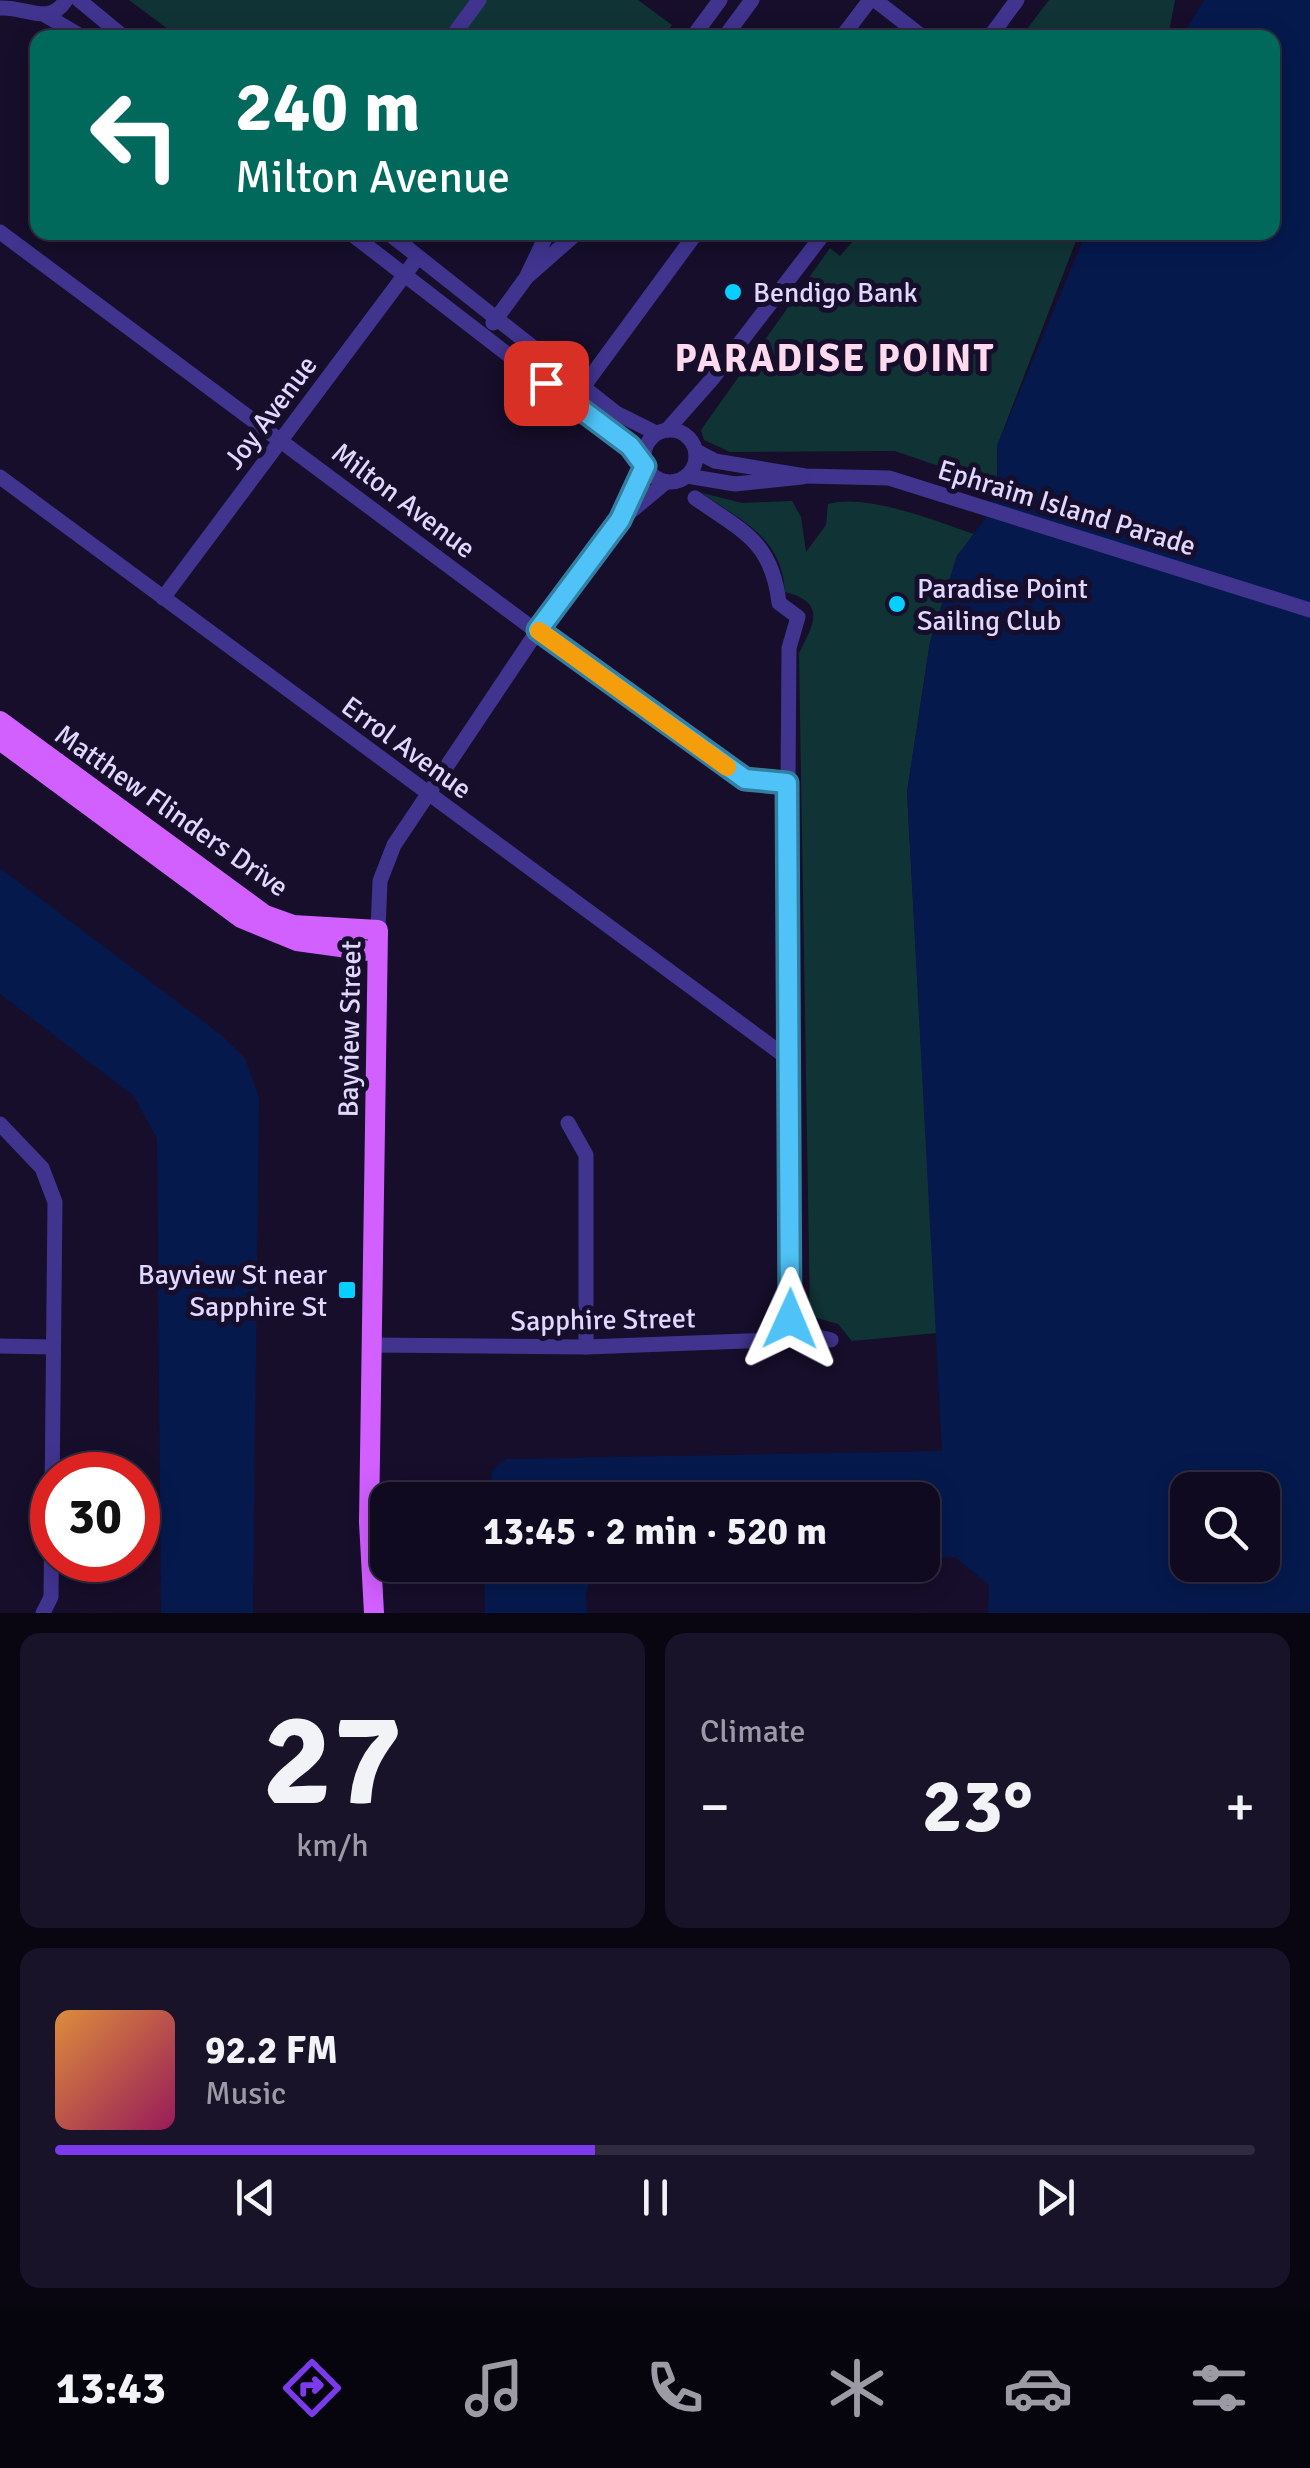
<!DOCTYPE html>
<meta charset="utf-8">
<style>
body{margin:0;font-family:Signika,sans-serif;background:#191329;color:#f1f3f6;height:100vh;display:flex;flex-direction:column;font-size:38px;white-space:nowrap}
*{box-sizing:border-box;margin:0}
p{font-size:32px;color:#9c9aa5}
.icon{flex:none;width:55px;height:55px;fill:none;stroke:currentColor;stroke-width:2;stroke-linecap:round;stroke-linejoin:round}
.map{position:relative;height:1613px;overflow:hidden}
.drawer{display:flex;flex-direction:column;gap:20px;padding:20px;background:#090612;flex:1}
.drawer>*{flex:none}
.banner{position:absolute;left:30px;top:30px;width:1250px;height:210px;border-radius:20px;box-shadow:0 5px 25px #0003,0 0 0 2px #302b3e;background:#00695c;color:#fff;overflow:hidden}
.controls{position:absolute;left:1170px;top:1472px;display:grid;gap:20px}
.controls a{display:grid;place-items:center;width:110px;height:110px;border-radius:20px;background:#100a20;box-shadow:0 5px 25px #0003,0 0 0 2px #302b3e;font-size:50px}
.speed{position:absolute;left:30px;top:1452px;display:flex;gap:20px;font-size:50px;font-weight:700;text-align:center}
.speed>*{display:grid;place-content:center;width:130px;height:130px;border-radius:50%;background:#100a20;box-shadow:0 5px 25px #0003,0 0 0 2px #302b3e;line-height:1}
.speed .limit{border:15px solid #d22;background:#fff;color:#111}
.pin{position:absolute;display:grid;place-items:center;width:85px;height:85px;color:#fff;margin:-42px;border-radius:20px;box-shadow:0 5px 15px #0006}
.me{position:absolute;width:110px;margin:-55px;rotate:1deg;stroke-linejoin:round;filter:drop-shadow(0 0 8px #0008)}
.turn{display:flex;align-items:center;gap:35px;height:210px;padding:0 40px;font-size:45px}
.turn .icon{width:130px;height:130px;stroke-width:2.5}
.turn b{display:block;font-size:70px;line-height:85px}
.big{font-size:75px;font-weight:800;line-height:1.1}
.drawer .widget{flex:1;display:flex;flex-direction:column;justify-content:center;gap:15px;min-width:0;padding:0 35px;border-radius:20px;background:#191329}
.drawer .dial{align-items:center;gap:0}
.dial b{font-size:130px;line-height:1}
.song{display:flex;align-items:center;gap:30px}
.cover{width:120px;height:120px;border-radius:15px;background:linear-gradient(135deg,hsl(30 70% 55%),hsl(330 70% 35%))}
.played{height:10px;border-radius:5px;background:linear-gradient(90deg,#7c3aed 45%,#302b3e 45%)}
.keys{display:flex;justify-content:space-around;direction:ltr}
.heat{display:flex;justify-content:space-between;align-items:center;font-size:55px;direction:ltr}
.drawer .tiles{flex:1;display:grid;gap:20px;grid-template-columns:1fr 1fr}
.widget:last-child{grid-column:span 2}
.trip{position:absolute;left:370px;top:1482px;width:570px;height:100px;border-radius:20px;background:#100a20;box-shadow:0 5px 25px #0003,0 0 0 2px #302b3e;font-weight:800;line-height:100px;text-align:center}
.menu{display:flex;height:160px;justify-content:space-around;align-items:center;background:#06040d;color:#9c9aa5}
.menu .icon{width:70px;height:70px}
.menu .on{color:#7c3aed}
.menu b{font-size:45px;color:#f1f3f6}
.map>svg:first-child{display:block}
.green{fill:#103436}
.water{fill:#05194d;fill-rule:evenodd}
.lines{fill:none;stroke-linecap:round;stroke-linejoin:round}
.minor{stroke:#40348f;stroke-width:15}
.major{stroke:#d25fff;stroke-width:20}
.route-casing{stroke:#337fa1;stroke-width:25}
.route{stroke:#4fc3f7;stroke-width:18}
.slow{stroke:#f59e0b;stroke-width:18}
.poi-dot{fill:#04cfff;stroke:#160e2b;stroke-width:4}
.labels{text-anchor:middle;stroke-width:10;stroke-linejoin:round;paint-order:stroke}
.poi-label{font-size:28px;fill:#e0d8ff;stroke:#160e2b;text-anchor:start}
.street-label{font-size:28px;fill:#e0d8ff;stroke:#160e2b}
.district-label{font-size:38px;font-weight:bold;letter-spacing:2.5px;fill:#ffdaee;stroke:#160e2b}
</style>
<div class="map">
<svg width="1310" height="1613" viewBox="0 0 1310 1613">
<rect width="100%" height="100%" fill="#160e2b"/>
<g class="green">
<path d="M 129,0 L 638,0 L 672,25 L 663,38 L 180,38 Z"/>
<path d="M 1049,0 L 1175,0 L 1168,37 L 1021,37 Z"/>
<path d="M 860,233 L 1079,233 L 997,446 L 997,486 L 895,451 L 730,452 L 704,440 L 701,430 L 830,248 L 840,256 Z"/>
<path d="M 702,493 L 742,503 L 792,501 L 801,517 L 806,552 L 826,525 L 828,504 C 867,493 935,521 974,534 L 957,556 L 930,642 L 907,792 L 937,1333 L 852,1341 L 838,1324 L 810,1316 L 799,653 C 814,623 827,603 785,592 C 782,537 743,522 702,493 Z"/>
</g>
<g class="water">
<path d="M 1204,0 L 1310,0 L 1310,1613 L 988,1613 L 989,1585 L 955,1557 L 923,1557 L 922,1500 L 485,1500 L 493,1470 L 506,1459 L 942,1451 L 907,792 L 930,642 L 957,556 L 985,519 L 998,482 L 997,446 L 1086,233 L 1272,232 L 1272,38 L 1182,37 ZM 1188,1490 L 1262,1490 L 1262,1565 L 1188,1565 Z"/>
<path d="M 0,868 L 221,1035 L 245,1058 L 259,1098 L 253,1613 L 161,1613 L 157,1139 L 134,1096 L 0,994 Z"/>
<path d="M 485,1565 L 604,1565 L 593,1571 L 586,1593 L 587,1613 L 485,1613 Z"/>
</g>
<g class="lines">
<g class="minor">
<path d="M 79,0 L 125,38"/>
<path d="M 875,0 L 924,38"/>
<path d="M 0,8 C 26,6 49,27 66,0"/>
<path d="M 45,15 L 84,38"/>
<path d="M 451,38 L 479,0"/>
<path d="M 692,38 L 720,0"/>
<path d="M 724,38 L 752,0"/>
<path d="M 841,38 L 870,0"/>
<path d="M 989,38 L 1017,0"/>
<path d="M 0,232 L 548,640 L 745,779 L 787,783"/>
<path d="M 349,232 L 643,459"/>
<path d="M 387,232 L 616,413 L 656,433"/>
<path d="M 529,275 L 578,232"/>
<path d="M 493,323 L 526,278 L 548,232"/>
<path d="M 578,394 L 697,232"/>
<circle cx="670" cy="456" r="26"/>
<path d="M 667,430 L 713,378 L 825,232"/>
<path d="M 696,451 L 715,461 L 805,476 L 889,478 L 1310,610"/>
<path d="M 687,476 L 735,484 L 802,477"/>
<path d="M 0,477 L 786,1057"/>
<path d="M 695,498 C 742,531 772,541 779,603 L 798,617 L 789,648 L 786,1057 L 791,1305 L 782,1328"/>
<path d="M 623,518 L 666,482"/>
<path d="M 163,598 L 418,257"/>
<path d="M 378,930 L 380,881 L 394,845 L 538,630 L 620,520 L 645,466"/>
<path d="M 568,1123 L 586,1155 L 586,1347"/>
<path d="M 0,1124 L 42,1168 L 55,1202 L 51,1597 L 43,1613"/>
<path d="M 371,1345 L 586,1347 L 746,1341 L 767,1340 L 782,1328 L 831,1340"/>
<path d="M 0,1346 L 53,1347"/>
</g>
<g class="major">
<path d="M 0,721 L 265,915 L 293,925 L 378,930 L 369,1522 L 374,1613"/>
<path d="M 0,740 L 241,918 L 297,941 L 377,952"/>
</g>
</g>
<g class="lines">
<defs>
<path id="route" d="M 546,383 L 630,446 L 645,466 L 620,520 L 538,630 L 745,779 L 787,783 L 790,1319"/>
</defs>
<use href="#route" class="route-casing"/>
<use href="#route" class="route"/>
<path class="slow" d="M 539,631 L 727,767"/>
</g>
<g class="poi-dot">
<circle cx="733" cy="292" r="10"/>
<circle cx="897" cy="604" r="10"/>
<rect x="337" y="1280" width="20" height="20" rx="5"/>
</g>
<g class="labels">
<g class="poi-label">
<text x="753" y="302">Bendigo Bank</text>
<text x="917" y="598">Paradise Point<tspan x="917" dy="32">Sailing Club</tspan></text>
<text x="327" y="1284" text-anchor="end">Bayview St near<tspan x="327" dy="32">Sapphire St</tspan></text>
</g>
<g class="street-label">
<text transform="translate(270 412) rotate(-53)" y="10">Joy Avenue</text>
<text transform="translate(404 500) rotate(37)" y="10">Milton Avenue</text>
<text transform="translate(1067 507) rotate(17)" y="10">Ephraim Island Parade</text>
<text transform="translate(407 747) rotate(36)" y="10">Errol Avenue</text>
<text transform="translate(172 810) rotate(35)" y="10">Matthew Flinders Drive</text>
<text transform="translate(349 1029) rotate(-89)" y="10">Bayview Street</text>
<text transform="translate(603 1319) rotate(-1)" y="10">Sapphire Street</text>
</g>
<g class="district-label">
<text x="835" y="371">PARADISE POINT</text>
</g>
</g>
</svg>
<div class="controls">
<a><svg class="icon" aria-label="search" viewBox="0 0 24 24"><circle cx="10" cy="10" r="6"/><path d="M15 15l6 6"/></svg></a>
</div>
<div class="speed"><div class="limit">30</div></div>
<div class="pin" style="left:546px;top:383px;background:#d93025"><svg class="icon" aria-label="arrive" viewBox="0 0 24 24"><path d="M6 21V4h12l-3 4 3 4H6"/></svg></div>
<svg class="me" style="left:790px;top:1319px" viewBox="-20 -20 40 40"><path d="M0-17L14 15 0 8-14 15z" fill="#4fc3f7" stroke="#fff" stroke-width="4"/></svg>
<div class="trip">13:45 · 2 min · 520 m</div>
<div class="banner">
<div class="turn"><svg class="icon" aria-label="left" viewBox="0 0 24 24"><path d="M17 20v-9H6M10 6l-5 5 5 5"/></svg><div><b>240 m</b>Milton Avenue</div></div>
</div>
</div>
<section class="drawer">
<div class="tiles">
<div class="widget dial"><b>27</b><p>km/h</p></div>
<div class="widget"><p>Climate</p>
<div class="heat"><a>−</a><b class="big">23°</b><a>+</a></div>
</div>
<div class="widget">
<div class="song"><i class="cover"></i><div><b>92.2 FM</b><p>Music</p></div></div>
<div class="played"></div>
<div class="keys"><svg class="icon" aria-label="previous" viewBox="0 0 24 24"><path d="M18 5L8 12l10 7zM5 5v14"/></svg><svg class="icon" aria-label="pause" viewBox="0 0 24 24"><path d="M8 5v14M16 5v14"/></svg><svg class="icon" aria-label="next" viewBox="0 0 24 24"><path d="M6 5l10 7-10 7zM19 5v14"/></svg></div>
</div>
</div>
</section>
<nav class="menu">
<b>13:43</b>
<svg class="icon on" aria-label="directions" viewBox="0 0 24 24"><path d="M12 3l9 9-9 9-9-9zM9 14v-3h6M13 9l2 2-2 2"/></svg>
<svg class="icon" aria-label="music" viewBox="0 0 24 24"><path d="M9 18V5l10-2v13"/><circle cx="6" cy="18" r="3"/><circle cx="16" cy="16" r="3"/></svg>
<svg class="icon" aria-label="phone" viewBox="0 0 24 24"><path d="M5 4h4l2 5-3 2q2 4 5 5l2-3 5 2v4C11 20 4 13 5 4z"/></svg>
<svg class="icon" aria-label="climate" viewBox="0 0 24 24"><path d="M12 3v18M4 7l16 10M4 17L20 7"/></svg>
<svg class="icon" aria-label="car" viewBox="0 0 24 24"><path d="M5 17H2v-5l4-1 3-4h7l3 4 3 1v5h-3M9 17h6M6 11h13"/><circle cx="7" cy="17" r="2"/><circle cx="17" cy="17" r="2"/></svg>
<svg class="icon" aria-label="filters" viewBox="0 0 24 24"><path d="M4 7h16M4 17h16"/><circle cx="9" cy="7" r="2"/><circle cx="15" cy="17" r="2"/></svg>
</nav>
